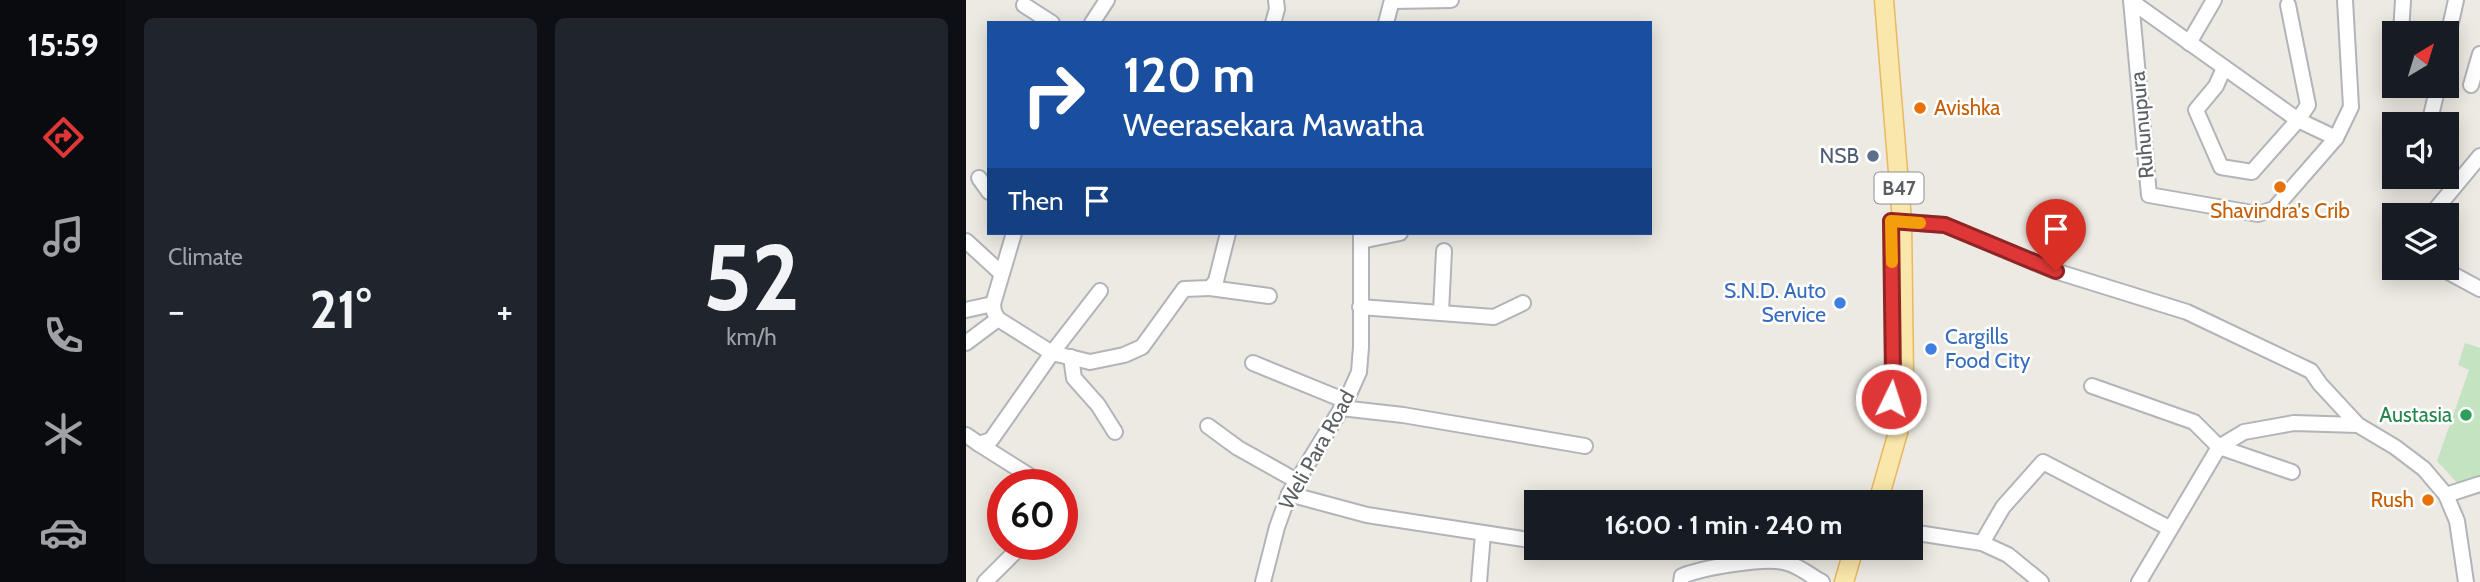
<!DOCTYPE html>
<meta charset="utf-8">
<style>
body{margin:0;font-family:Cabin,sans-serif;background:#20242c;color:#f1f3f6;height:100vh;display:flex;flex-direction:column;font-size:26px;white-space:nowrap}
*{box-sizing:border-box;margin:0}
p{font-size:23px;color:#9ea1a6}
.icon{flex:none;width:38px;height:38px;fill:none;stroke:currentColor;stroke-width:2;stroke-linecap:round;stroke-linejoin:round}
.map{position:relative;flex:1;overflow:hidden}
.sheet{display:flex;flex-direction:column;gap:18px;padding:18px;background:#0d0f14;width:840px}
.sheet>*{flex:none}
.guide{position:absolute;left:21px;top:21px;width:665px;height:214px;border-radius:0px;box-shadow:0 4px 18px #0003;background:#1a4fa0;color:#fff;overflow:hidden}
.needle{width:46px;rotate:38deg}
.tools{position:absolute;left:1416px;top:21px;display:grid;gap:14px}
.tools a{display:grid;place-items:center;width:77px;height:77px;border-radius:0px;background:#171b24;box-shadow:0 4px 18px #0003;font-size:35px}
.speed{position:absolute;left:21px;top:469px;display:flex;gap:14px;font-size:35px;font-weight:700;text-align:center}
.speed>*{display:grid;place-content:center;width:91px;height:91px;border-radius:50%;background:#171b24;box-shadow:0 4px 18px #0003;line-height:1}
.speed .limit{border:10px solid #d22;background:#fff;color:#111}
.pin{position:absolute;display:grid;place-items:center;width:60px;height:60px;color:#fff;margin:-72px -30px;border-radius:50% 50% 50% 0;rotate:-45deg;box-shadow:0 0 7px #0007}
.pin .icon{rotate:45deg}
.me{position:absolute;width:77px;margin:-38px;rotate:4deg;stroke-linejoin:round;filter:drop-shadow(0 0 5px #0008)}
.turn{display:flex;align-items:center;gap:24px;height:147px;padding:0 21px;font-size:32px}
.turn .icon{width:91px;height:91px;stroke-width:2.5}
.turn b{display:block;font-size:49px;line-height:60px}
.then{display:flex;align-items:center;height:66px;padding:0 21px;background:#0003;gap:14px;font-size:26px}
.big{font-size:52px;font-weight:700;line-height:1.1}
.sheet .widget{flex:1;display:flex;flex-direction:column;justify-content:center;gap:10px;min-width:0;padding:0 24px;border-radius:10px;background:#20242c}
.sheet .dial{align-items:center;gap:0}
.dial b{font-size:91px;line-height:1}
.heat{display:flex;justify-content:space-between;align-items:center;font-size:38px;direction:ltr}
.sheet .tiles{flex:1;display:grid;gap:18px;grid-template-columns:repeat(2,1fr)}
.trip{position:absolute;left:558px;top:490px;width:399px;height:70px;border-radius:0px;background:#171b24;box-shadow:0 4px 18px #0003;font-weight:700;line-height:70px;text-align:center}
main{display:flex;flex:1;min-height:0}
.tab-bar{display:flex;flex-direction:column;width:126px;justify-content:space-around;align-items:center;background:#090b0e;color:#9ea1a6}
.tab-bar .icon{width:49px;height:49px}
.tab-bar .active{color:#df3737}
.tab-bar b{font-size:32px;color:#f1f3f6}
.map>svg:first-child{display:block}
.green{fill:#c3e3c1}
.lines{fill:none;stroke-linecap:round;stroke-linejoin:round}
.minor-casing{stroke:#b1b4b8;stroke-width:18}
.major-casing{stroke:#e9b860;stroke-width:21}
.minor{stroke:#fff;stroke-width:14}
.major{stroke:#fae7ab;stroke-width:18}
.route-casing{stroke:#912424;stroke-width:18}
.route{stroke:#df3737;stroke-width:12}
.slow{stroke:#f59e0b;stroke-width:12}
.food-dot{fill:#e8710a;stroke:#fff;stroke-width:2.5}
.service-dot{fill:#5c6f8a;stroke:#fff;stroke-width:2.5}
.shop-dot{fill:#3f7fe0;stroke:#fff;stroke-width:2.5}
.leisure-dot{fill:#2e9e5b;stroke:#fff;stroke-width:2.5}
.labels{text-anchor:middle;stroke-width:5;stroke-linejoin:round;paint-order:stroke}
.shield{fill:#fff;stroke:#8c8f92;stroke-width:2}
.shield-label{font-size:19px;font-weight:bold;fill:#5b5f63}
.food-label{font-size:21px;fill:#c56008;stroke:#fff;text-anchor:start}
.street-label{font-size:21px;fill:#5b5f63;stroke:#fff}
.service-label{font-size:21px;fill:#4e5e75;stroke:#fff;text-anchor:end}
.shop-label{font-size:21px;fill:#366cbe;stroke:#fff;text-anchor:end}
.leisure-label{font-size:21px;fill:#27864d;stroke:#fff;text-anchor:end}
</style>
<main>
<nav class="tab-bar">
<b>15:59</b>
<svg class="icon active" aria-label="directions" viewBox="0 0 24 24"><path d="M12 3l9 9-9 9-9-9zM9 14v-3h6M13 9l2 2-2 2"/></svg>
<svg class="icon" aria-label="music" viewBox="0 0 24 24"><path d="M9 18V5l10-2v13"/><circle cx="6" cy="18" r="3"/><circle cx="16" cy="16" r="3"/></svg>
<svg class="icon" aria-label="phone" viewBox="0 0 24 24"><path d="M5 4h4l2 5-3 2q2 4 5 5l2-3 5 2v4C11 20 4 13 5 4z"/></svg>
<svg class="icon" aria-label="climate" viewBox="0 0 24 24"><path d="M12 3v18M4 7l16 10M4 17L20 7"/></svg>
<svg class="icon" aria-label="car" viewBox="0 0 24 24"><path d="M5 17H2v-5l4-1 3-4h7l3 4 3 1v5h-3M9 17h6M6 11h13"/><circle cx="7" cy="17" r="2"/><circle cx="17" cy="17" r="2"/></svg>
</nav>
<section class="sheet">
<div class="tiles">
<div class="widget"><p>Climate</p>
<div class="heat"><a>−</a><b class="big">21°</b><a>+</a></div>
</div>
<div class="widget dial"><b>52</b><p>km/h</p></div>
</div>
</section>
<div class="map">
<svg width="1514" height="582" viewBox="0 0 1514 582">
<rect width="100%" height="100%" fill="#edeae3"/>
<path class="green" d="M 1499,343 L 1514,348 L 1514,479 L 1496,488 L 1471,461 L 1503,370 L 1492,365 Z"/>
<g class="lines">
<defs>
<g id="minor">
<path d="M 1165,0 L 1183,195 L 1292,214 L 1308,209 L 1370,138 L 1385,107 L 1379,0"/>
<path d="M 426,1 L 485,0"/>
<path d="M 1165,1 L 1332,120 L 1370,138"/>
<path d="M 58,5 L 86,23"/>
<path d="M 126,23 L 141,0"/>
<path d="M 307,23 L 311,9 L 310,0"/>
<path d="M 420,23 L 426,0"/>
<path d="M 1435,33 L 1437,0"/>
<path d="M 1223,43 L 1248,0"/>
<path d="M 1480,45 L 1490,0"/>
<path d="M 1258,68 L 1250,86 L 1230,110 L 1255,167 L 1286,172 L 1332,120 L 1342,105 L 1322,5"/>
<path d="M 1505,85 L 1514,54"/>
<path d="M 1463,124 L 1472,86"/>
<path d="M 13,178 L 23,192"/>
<path d="M 1465,215 L 1514,156"/>
<path d="M 925,221 L 979,225 L 1089,271 L 1221,312 L 1345,371 L 1354,384 L 1392,425 L 1429,447 L 1458,469 L 1480,495 L 1491,521 L 1500,582"/>
<path d="M 48,233 L 27,304 L 28,312 L 32,319 L 86,353 L 134,291"/>
<path d="M 0,241 L 35,273"/>
<path d="M 395,241 L 434,233"/>
<path d="M 1475,268 L 1514,289"/>
<path d="M 244,288 L 303,296"/>
<path d="M 394,307 L 528,317 L 557,303"/>
<path d="M 0,310 L 27,304"/>
<path d="M 475,312 L 478,251"/>
<path d="M 0,343 L 32,319"/>
<path d="M 105,357 L 108,378 L 132,405 L 149,432"/>
<path d="M 287,363 L 380,401"/>
<path d="M 1126,386 L 1228,422 L 1253,447 L 1326,472"/>
<path d="M 375,408 L 437,415 L 619,446"/>
<path d="M 242,426 L 272,448 L 331,481"/>
<path d="M 0,435 L 13,444 L 25,440 L 86,353 L 124,362 L 158,355 L 176,347 L 218,289 L 244,288 L 250,281 L 262,233"/>
<path d="M 13,444 L 78,485"/>
<path d="M 323,494 L 401,515 L 570,541"/>
<path d="M 1480,495 L 1514,484"/>
<path d="M 96,501 L 96,504"/>
<path d="M 945,532 L 1016,543 L 1042,555 L 1075,582"/>
<path d="M 1016,543 L 1037,507 L 1077,462 L 1203,528"/>
<path d="M 623,548 L 626,548"/>
<path d="M 19,582 L 57,544"/>
<path d="M 297,582 L 311,527 L 323,494 L 380,401 L 393,372 L 395,347 L 395,233"/>
<path d="M 513,582 L 517,534"/>
<path d="M 715,582 L 716,576 C 736,568 802,556 821,563 C 833,566 845,576 856,582"/>
<path d="M 1173,582 L 1253,447 L 1278,432 L 1328,423 L 1392,425"/>
</g>
<g id="major">
<path d="M 912,502 L 933,429 L 938,377 L 936,221 L 918,0"/>
<path d="M 878,582 L 888,548"/>
</g>
</defs>
<use href="#minor" class="minor-casing"/>
<use href="#major" class="major-casing"/>
<use href="#minor" class="minor"/>
<use href="#major" class="major"/>
</g>
<g class="lines">
<defs>
<path id="route" d="M 925,399 L 927,377 L 925,221 L 979,225 L 1090,271"/>
</defs>
<use href="#route" class="route-casing"/>
<use href="#route" class="route"/>
<path class="slow" d="M 926,262 L 925,221 L 954,223"/>
</g>
<g class="food-dot">
<circle cx="954" cy="108" r="7"/>
<circle cx="1314" cy="187" r="7"/>
<circle cx="1462" cy="500" r="7"/>
</g>
<circle class="service-dot" cx="907" cy="156" r="7"/>
<g class="shop-dot">
<circle cx="874" cy="303" r="7"/>
<circle cx="965" cy="349" r="7"/>
</g>
<circle class="leisure-dot" cx="1500" cy="415" r="7"/>
<g class="labels">
<rect class="shield" x="908.5" y="172.5" width="49" height="31" rx="5"/>
<g class="shield-label">
<text x="933" y="195">B47</text>
</g>
<g class="food-label">
<text x="968" y="115">Avishka</text>
<text x="1314" y="218" text-anchor="middle">Shavindra's Crib</text>
<text x="1448" y="507" text-anchor="end">Rush</text>
</g>
<g class="street-label">
<text transform="translate(1176 125) rotate(-95)" y="7">Ruhunupura</text>
<text transform="translate(351 450) rotate(-61)" y="7">Weli Para Road</text>
</g>
<g class="service-label">
<text x="893" y="163">NSB</text>
</g>
<g class="shop-label">
<text x="860" y="298">S.N.D. Auto<tspan x="860" dy="24">Service</tspan></text>
<text x="979" y="344" text-anchor="start">Cargills<tspan x="979" dy="24">Food City</tspan></text>
</g>
<g class="leisure-label">
<text x="1486" y="422">Austasia</text>
</g>
</g>
</svg>
<div class="tools">
<a><svg class="needle" viewBox="-14 -14 28 28"><path d="M0-13l5 13h-10z" fill="#e53935"/><path d="M0 13l5-13h-10z" fill="#9ea1a6"/></svg></a>
<a><svg class="icon" aria-label="sound" viewBox="0 0 24 24"><path d="M4 9h4l5-4v14l-5-4H4zM17 9q2 3 0 6"/></svg></a>
<a><svg class="icon" aria-label="layers" viewBox="0 0 24 24"><path d="M12 4l9 5-9 5-9-5zM3 14l9 5 9-5"/></svg></a>
</div>
<div class="speed"><div class="limit">60</div></div>
<div class="pin" style="left:1090px;top:271px;background:#d93025"><svg class="icon" aria-label="arrive" viewBox="0 0 24 24"><path d="M6 21V4h12l-3 4 3 4H6"/></svg></div>
<svg class="me" style="left:925px;top:399px" viewBox="-20 -20 40 40"><circle r="17" fill="#df3737" stroke="#fff" stroke-width="3"/><path d="M0-11L8 9 0 5-8 9z" fill="#fff"/></svg>
<div class="trip">16:00 · 1 min · 240 m</div>
<div class="guide">
<div class="turn"><svg class="icon" aria-label="right" viewBox="0 0 24 24"><path d="M7 20v-9h11M14 6l5 5-5 5"/></svg><div><b>120 m</b>Weerasekara Mawatha</div></div>
<div class="then">Then<svg class="icon" aria-label="arrive" viewBox="0 0 24 24"><path d="M6 21V4h12l-3 4 3 4H6"/></svg></div>
</div>
</div>
</main>
